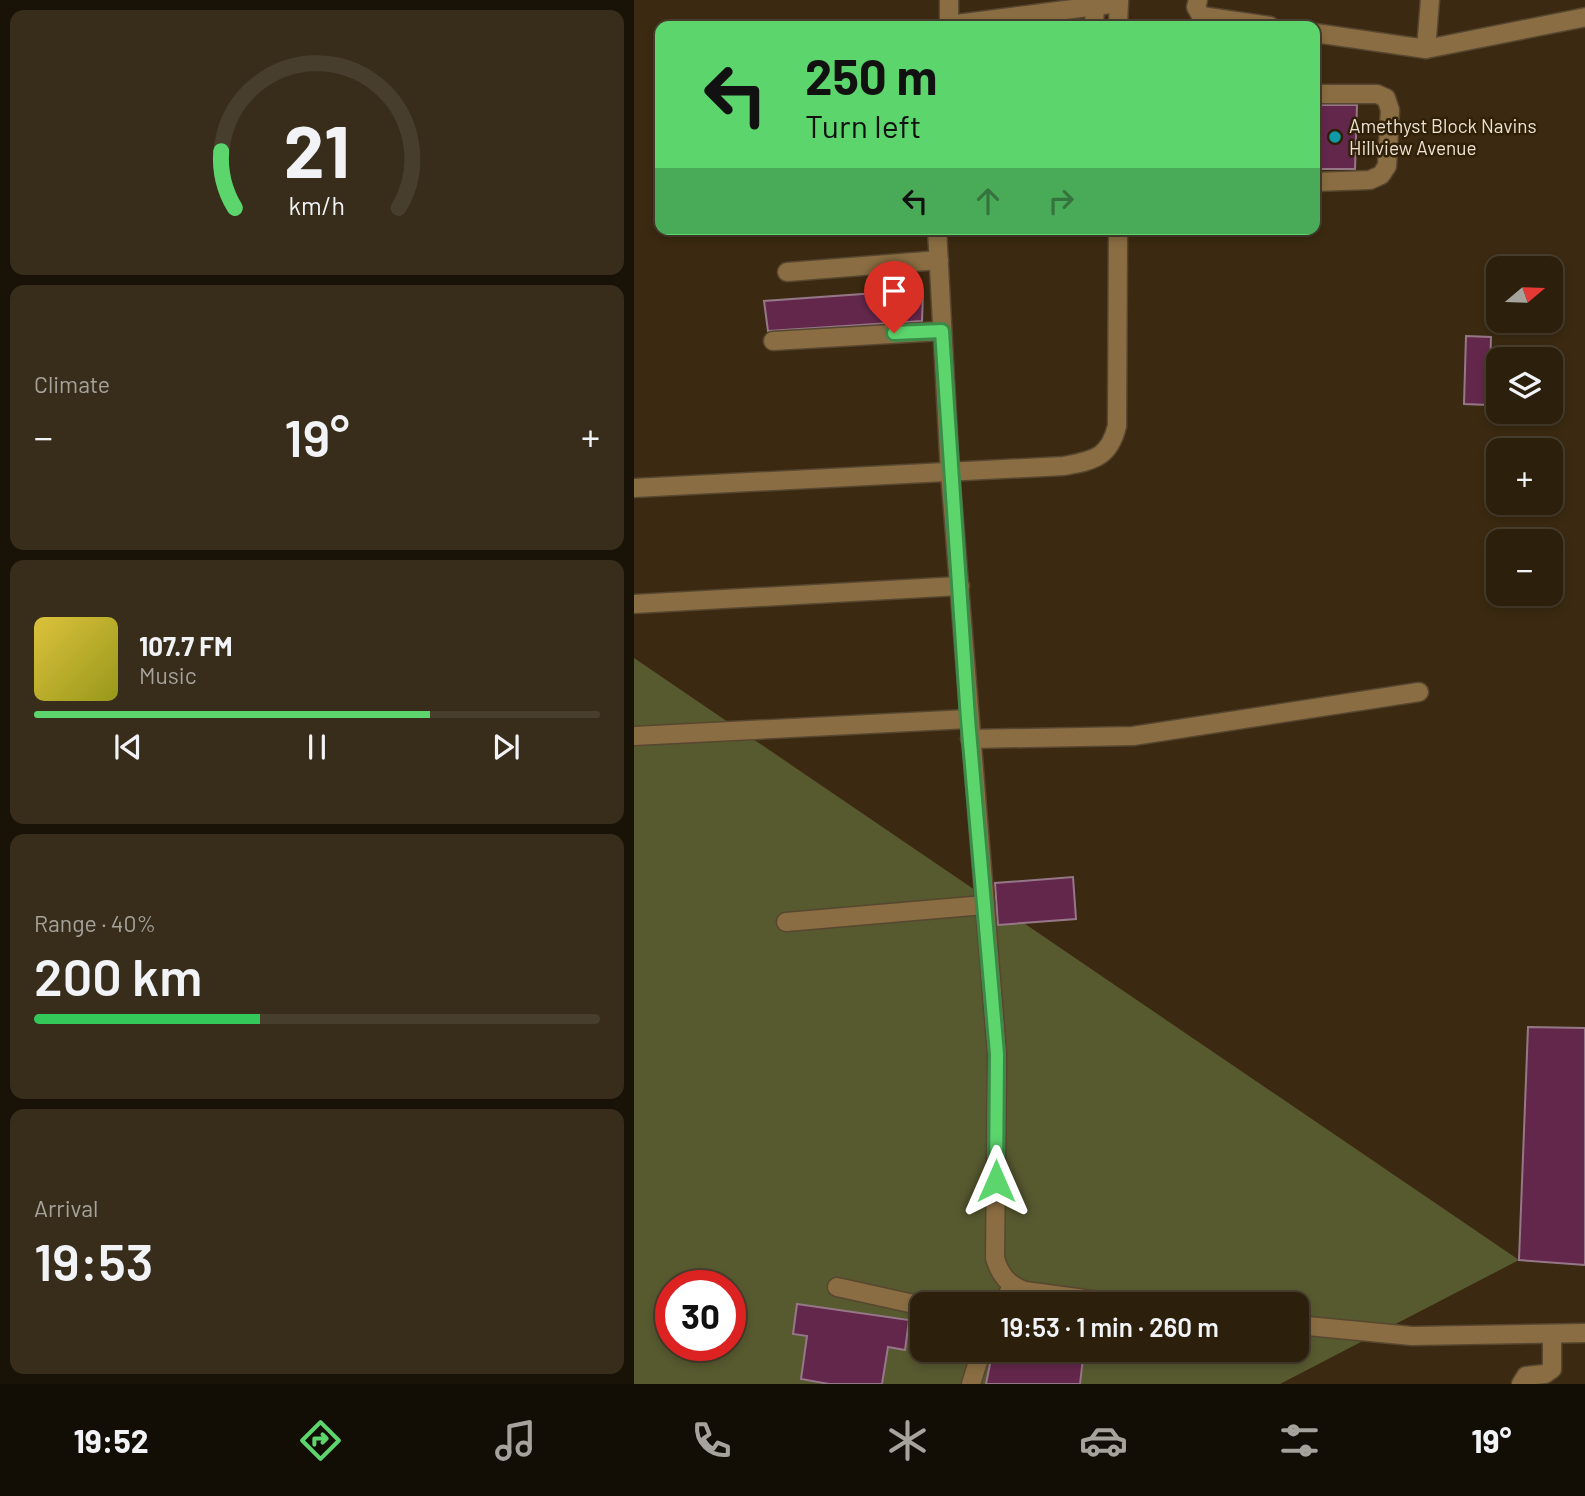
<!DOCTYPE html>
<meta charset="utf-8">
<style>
body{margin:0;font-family:Barlow,sans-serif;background:#382d1b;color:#f1f3f6;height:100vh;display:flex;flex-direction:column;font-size:26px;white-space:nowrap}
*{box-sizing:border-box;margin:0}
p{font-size:23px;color:#a6a39d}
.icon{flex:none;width:38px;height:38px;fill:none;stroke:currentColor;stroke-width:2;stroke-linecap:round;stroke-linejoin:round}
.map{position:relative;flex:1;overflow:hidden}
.panel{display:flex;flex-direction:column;gap:10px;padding:10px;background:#181207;width:634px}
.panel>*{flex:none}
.guide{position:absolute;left:21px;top:21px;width:665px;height:214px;border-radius:14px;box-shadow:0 4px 10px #0003,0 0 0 2px #483e2e;background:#5cd56d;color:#111;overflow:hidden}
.needle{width:46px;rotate:71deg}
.tools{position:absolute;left:852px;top:256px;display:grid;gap:14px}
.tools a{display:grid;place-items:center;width:77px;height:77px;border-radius:14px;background:#2c200d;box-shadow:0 4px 10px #0003,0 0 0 2px #483e2e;font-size:35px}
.speed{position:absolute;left:21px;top:1270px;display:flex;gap:14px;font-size:35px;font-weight:700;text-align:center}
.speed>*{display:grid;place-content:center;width:91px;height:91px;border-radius:50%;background:#2c200d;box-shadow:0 4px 10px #0003,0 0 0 2px #483e2e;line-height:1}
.speed .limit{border:10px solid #d22;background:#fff;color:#111}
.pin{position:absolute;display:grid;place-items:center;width:60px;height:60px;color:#fff;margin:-72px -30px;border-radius:50% 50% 50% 0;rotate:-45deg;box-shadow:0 0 7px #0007}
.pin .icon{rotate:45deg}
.me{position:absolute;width:77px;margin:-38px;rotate:0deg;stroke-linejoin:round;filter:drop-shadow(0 0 5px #0008)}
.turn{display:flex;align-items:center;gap:24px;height:147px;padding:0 35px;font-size:32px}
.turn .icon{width:91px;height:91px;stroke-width:2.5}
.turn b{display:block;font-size:49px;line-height:60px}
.lanes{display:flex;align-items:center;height:66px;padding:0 35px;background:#0003;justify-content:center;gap:35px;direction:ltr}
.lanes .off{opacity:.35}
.big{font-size:52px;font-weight:600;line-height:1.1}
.panel .tile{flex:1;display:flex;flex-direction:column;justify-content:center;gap:10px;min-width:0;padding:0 24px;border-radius:14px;background:#382d1b}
.panel .dial{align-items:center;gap:0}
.dial svg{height:182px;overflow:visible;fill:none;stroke:#483e2e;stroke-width:7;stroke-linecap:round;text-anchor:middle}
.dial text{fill:#f1f3f6;stroke:none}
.song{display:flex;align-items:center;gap:21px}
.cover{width:84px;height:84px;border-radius:10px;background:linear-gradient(135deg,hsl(50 70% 55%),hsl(60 70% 35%))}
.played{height:7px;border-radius:4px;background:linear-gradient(90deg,#5cd56d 70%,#483e2e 70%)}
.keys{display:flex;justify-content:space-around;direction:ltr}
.heat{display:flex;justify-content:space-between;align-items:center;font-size:38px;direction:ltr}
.charge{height:10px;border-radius:5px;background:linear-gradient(90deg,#34c759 40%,#483e2e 0)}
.trip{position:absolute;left:276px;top:1292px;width:399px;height:70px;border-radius:14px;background:#2c200d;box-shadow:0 4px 10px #0003,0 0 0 2px #483e2e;font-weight:600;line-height:70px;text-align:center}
.dock{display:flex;height:112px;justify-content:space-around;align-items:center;background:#120d05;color:#a6a39d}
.dock .icon{width:49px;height:49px}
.dock .current{color:#5cd56d}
.dock b{font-size:32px;color:#f1f3f6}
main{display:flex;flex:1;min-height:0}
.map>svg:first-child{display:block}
.green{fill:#57592f;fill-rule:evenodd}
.building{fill:#63274b;stroke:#967788;stroke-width:2}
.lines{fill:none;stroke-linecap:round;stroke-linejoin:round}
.minor-casing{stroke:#574730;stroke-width:21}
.minor{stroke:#8a6d42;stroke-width:18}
.route-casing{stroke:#3c8a47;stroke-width:18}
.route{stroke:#5cd56d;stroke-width:12}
.culture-dot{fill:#0f9aa8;stroke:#302007;stroke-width:2.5}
.labels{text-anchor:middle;stroke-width:5;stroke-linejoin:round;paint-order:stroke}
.poi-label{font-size:19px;fill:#ece2d3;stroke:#302007;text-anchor:start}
</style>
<main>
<section class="panel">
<div class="tile dial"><svg viewBox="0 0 100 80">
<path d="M14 69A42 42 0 1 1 86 69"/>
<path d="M14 69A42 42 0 0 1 8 44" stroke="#5cd56d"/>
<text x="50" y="56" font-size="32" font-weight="700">21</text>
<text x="50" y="72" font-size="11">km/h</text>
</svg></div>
<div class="tile"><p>Climate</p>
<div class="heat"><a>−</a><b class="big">19°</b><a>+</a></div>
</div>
<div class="tile">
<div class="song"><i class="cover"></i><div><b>107.7 FM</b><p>Music</p></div></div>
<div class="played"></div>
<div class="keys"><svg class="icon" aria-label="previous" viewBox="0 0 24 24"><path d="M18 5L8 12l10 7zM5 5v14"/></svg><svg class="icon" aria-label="pause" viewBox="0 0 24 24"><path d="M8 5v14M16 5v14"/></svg><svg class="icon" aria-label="next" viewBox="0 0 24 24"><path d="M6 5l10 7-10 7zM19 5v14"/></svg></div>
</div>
<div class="tile"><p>Range · 40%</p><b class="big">200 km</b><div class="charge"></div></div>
<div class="tile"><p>Arrival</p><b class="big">19:53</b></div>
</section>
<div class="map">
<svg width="952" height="1384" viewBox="0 0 952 1384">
<rect width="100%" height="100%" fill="#3b2a11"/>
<path class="green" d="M 0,658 L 885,1260 L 646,1384 L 0,1384 ZM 37,1286 L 96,1286 L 96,1346 L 37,1346 ZM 289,1304 L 663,1304 L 663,1349 L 289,1349 Z"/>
<g class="building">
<path d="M 681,105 L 723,105 L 721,169 L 681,169 Z"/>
<path d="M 257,292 L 289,293 L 288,321 L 134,331 L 130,301 Z"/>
<path d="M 832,336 L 857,337 L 855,405 L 830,404 Z"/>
<path d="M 439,877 L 442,919 L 364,925 L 361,883 Z"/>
<path d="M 894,1027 L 951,1028 L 951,1265 L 885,1260 Z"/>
<path d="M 163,1304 L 275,1320 L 271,1350 L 254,1347 L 248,1384 L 195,1384 L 167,1379 L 173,1336 L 159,1334 Z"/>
<path d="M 359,1349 L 450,1349 L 446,1384 L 352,1384 Z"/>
</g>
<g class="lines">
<defs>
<g id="minor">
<path d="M 315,0 L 315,25 L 485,3"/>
<path d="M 564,0 L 562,7 L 567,16 L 636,26"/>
<path d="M 460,26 L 461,5"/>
<path d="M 484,26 L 485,0"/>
<path d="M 681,33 L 792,49 L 952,17"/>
<path d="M 792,49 L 796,0"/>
<path d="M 681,94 L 743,94 L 752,98 L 756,110 L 753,166 L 747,175 L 736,180 L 681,182"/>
<path d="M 303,229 L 316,473 L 363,1054 L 361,1258 C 366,1275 374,1285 391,1291 L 488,1304"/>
<path d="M 153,272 L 305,260"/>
<path d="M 139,341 L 308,331"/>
<path d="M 0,488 L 430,466 C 460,460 475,458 483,426 L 484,229"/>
<path d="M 0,604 L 326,586"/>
<path d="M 0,736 L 334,719"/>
<path d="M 336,739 L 499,736 L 785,692"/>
<path d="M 152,922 L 350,905"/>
<path d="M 203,1287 L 289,1306"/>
<path d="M 369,1304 L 378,1286"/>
<path d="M 663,1325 L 778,1336 L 952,1333"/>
<path d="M 337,1384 L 348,1349"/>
<path d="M 887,1384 L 892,1376 L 911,1374 L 918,1369 L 918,1334"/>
</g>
</defs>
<use href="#minor" class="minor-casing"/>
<use href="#minor" class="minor"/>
</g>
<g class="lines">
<defs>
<path id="route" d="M 260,333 L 308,331 L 334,719 L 363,1054 L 362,1181"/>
</defs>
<use href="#route" class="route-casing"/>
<use href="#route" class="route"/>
</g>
<circle class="culture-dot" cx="701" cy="137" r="7"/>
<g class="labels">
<g class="poi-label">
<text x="715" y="133">Amethyst Block Navins<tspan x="715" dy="22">Hillview Avenue</tspan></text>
</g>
</g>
</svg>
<div class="tools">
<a><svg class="needle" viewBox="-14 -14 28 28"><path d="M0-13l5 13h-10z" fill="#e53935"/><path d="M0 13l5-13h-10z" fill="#a6a39d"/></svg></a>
<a><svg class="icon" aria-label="layers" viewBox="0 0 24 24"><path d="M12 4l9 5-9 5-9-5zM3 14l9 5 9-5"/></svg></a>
<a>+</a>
<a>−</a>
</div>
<div class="speed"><div class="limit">30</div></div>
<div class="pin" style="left:260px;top:333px;background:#d93025"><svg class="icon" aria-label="arrive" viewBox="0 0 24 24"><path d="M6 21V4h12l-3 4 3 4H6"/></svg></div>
<svg class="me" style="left:362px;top:1181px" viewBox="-20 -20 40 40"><path d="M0-17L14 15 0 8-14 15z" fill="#5cd56d" stroke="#fff" stroke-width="4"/></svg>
<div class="trip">19:53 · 1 min · 260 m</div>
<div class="guide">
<div class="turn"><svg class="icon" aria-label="left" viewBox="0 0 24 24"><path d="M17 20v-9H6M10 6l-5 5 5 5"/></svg><div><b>250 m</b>Turn left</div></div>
<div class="lanes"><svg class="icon" aria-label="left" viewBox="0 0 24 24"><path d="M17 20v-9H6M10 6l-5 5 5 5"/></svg><svg class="icon off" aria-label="ahead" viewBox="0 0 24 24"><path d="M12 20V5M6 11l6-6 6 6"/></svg><svg class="icon off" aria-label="right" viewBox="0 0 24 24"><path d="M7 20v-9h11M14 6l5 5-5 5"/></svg></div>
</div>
</div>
</main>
<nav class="dock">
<b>19:52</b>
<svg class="icon current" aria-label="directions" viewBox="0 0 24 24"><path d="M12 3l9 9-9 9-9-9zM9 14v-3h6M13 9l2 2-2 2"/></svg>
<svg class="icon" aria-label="music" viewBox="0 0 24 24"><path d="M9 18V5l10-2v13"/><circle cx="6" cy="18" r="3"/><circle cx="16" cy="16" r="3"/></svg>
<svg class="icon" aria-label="phone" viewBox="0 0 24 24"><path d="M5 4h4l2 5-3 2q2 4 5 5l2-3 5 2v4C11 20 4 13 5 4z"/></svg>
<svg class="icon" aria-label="climate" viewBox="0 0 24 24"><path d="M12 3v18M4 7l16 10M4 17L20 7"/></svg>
<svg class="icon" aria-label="car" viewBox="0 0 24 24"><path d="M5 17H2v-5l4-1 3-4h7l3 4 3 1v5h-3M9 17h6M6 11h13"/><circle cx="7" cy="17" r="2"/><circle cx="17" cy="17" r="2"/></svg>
<svg class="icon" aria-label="filters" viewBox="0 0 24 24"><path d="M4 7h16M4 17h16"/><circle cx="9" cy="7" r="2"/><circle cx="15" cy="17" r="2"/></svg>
<b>19°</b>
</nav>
